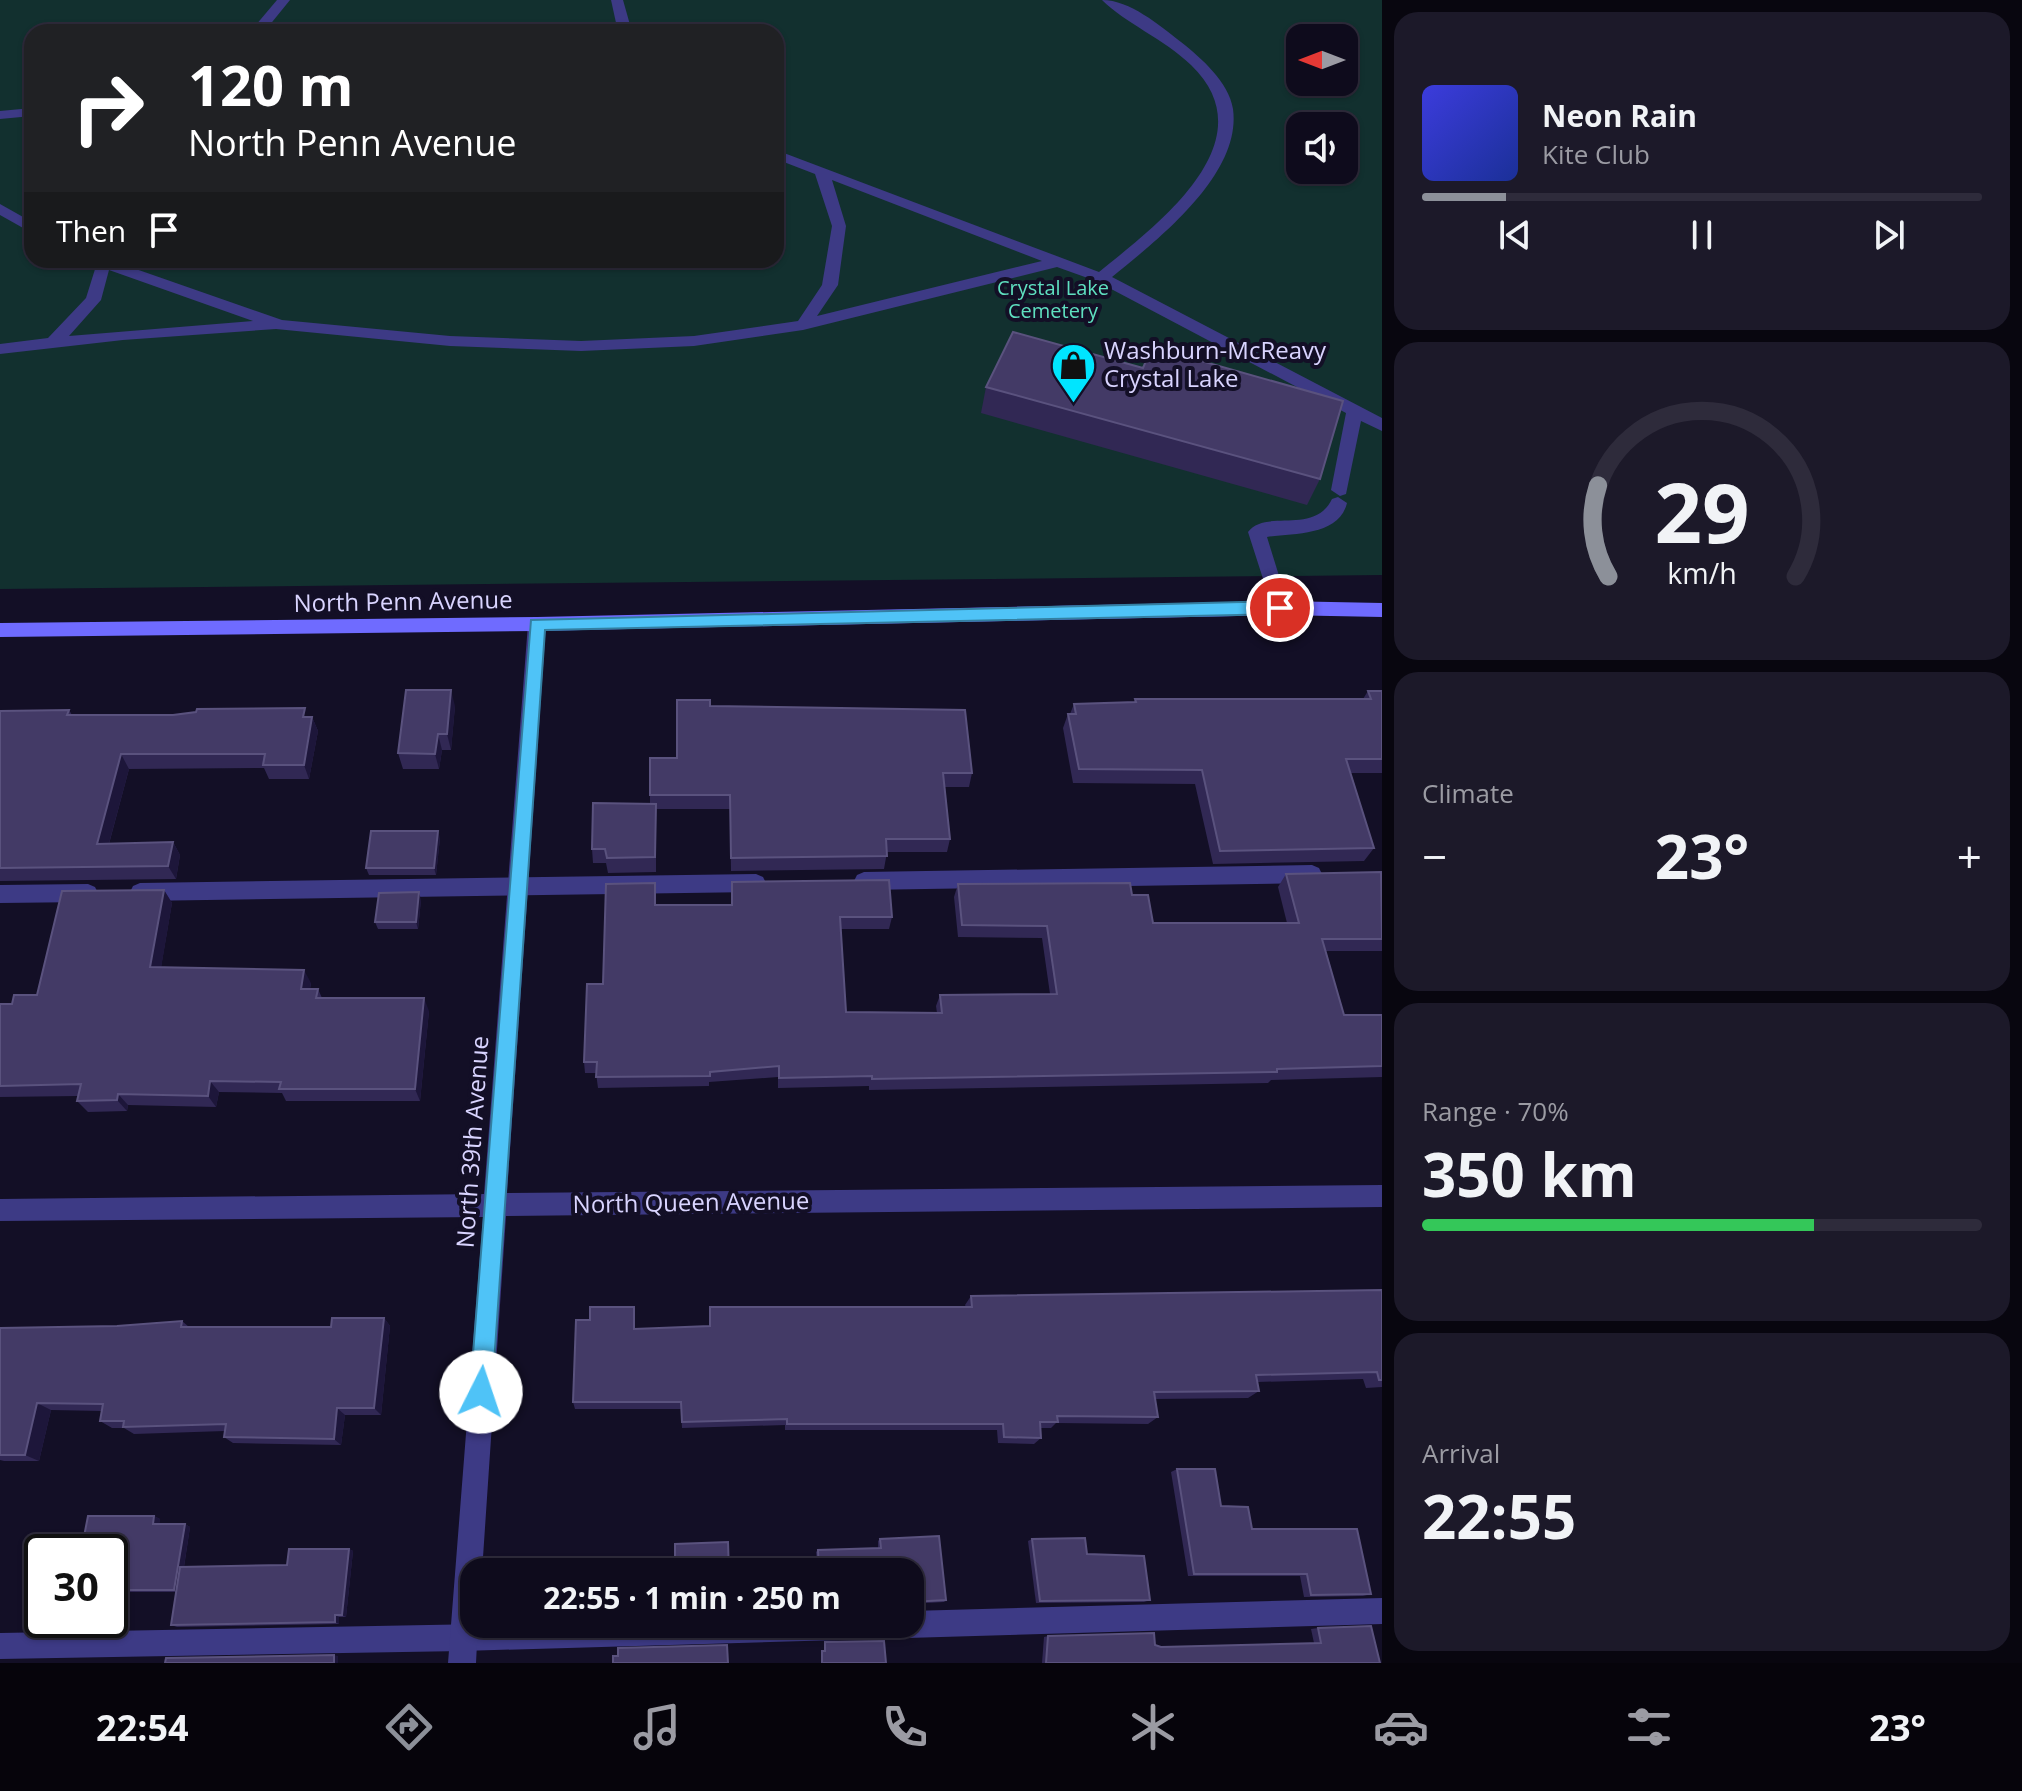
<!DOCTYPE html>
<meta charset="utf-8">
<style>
body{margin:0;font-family:"Open Sans",sans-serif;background:#1c1929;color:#f1f3f6;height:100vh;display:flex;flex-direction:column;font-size:30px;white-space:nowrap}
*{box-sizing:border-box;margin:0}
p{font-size:26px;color:#9b9ba3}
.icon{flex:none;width:44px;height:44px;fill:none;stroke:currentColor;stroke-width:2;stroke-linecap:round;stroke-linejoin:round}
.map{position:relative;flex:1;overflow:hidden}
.details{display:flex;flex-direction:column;gap:12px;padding:12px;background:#08060f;width:640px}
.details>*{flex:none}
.guide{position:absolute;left:24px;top:24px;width:760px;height:244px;border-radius:24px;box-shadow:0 2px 6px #0004,0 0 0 2px #2e2b3b;background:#202124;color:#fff;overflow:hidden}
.needle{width:52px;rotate:270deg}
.tools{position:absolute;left:1286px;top:24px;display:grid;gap:16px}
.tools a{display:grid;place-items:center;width:72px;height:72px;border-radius:16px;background:#0e0b1c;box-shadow:0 2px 6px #0004,0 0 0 2px #2e2b3b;font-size:40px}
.speed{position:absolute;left:24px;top:1534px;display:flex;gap:16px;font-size:40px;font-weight:700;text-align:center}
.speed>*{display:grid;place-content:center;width:104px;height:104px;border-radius:50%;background:#0e0b1c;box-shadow:0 2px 6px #0004,0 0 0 2px #2e2b3b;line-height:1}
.speed .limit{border:4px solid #111;border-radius:12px;background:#fff;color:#111}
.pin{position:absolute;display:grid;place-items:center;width:68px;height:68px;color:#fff;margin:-34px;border:4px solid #fff;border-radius:50%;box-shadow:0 2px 8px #0007}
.me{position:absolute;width:88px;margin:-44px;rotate:4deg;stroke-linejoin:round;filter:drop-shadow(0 0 6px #0008)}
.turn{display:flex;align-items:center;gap:28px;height:168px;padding:0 32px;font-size:36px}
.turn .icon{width:104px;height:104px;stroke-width:2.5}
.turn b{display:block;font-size:56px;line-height:68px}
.then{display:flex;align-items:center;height:76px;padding:0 32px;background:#0003;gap:16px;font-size:30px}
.big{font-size:60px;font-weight:700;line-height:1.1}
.details .tile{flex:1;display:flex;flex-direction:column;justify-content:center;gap:12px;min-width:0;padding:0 28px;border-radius:24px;background:#1c1929}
.details .dial{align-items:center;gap:0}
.dial svg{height:208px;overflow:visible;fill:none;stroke:#2e2b3b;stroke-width:7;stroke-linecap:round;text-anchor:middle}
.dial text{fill:#f1f3f6;stroke:none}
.song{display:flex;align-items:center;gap:24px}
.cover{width:96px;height:96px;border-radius:12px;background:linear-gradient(135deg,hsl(240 70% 55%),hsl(230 70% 35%))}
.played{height:8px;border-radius:4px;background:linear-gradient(90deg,#8c9099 15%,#2e2b3b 15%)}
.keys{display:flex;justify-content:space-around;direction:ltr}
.heat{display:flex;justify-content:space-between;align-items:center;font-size:44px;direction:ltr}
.charge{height:12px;border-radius:6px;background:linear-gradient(90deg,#34c759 70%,#2e2b3b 0)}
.trip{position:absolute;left:460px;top:1558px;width:464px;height:80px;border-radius:24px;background:#0e0b1c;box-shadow:0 2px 6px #0004,0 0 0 2px #2e2b3b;font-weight:700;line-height:80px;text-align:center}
.dock{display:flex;height:128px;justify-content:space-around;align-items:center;background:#06040b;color:#9b9ba3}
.dock .icon{width:56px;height:56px}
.dock .selected{color:#8c9099}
.dock b{font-size:36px;color:#f1f3f6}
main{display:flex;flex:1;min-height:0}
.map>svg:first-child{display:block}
.green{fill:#12302f;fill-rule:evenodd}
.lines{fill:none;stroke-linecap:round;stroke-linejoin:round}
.lane{fill:#3d3a85;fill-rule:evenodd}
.street{fill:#3d3a85;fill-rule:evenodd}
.secondary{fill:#6f6bff;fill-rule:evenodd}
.wall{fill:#312854}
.shaded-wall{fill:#1d163a}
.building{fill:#433a66;stroke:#5a527e;stroke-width:2}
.route{fill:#4fc3f7;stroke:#337fa1;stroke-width:2}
.labels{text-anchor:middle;stroke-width:8;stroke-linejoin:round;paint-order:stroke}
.far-park-label{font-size:20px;fill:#5fe0c0;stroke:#130f26}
.poi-label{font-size:24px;fill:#d9d4ff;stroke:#130f26;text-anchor:start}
.street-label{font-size:24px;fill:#d9d4ff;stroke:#130f26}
</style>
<main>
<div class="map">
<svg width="1382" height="1663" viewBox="0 0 1382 1663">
<rect width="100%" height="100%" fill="#130f26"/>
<path class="green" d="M 0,0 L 1382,0 L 1382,575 L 0,589 ZM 32,32 L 776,32 L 776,260 L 32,260 ZM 1300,38 L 1344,38 L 1344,82 L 1300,82 ZM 1300,126 L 1344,126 L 1344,170 L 1300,170 Z"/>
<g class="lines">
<g class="lane">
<path d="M 277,0 L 290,0 L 264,32 L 250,32 Z"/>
<path d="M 611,0 L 623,0 L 632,32 L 618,32 Z"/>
<path d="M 1102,0 C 1130,0 1159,25 1181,42 C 1201,58 1229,82 1233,109 C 1242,175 1156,241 1112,277 L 1382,418 L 1382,431 L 1361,421 L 1346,494 L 1340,496 L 1331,490 L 1346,413 L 1096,281 L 1057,267 L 803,330 L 694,346 L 581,351 L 450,346 L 276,329 L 123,340 L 0,354 L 0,344 L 48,338 L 86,298 L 96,266 L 87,260 L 110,260 L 282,320 L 450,336 L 581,341 L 694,336 L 798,321 L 822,285 L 832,226 L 815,174 L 776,159 L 776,150 L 1099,272 C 1157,225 1270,141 1191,65 C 1164,39 1125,23 1102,0 ZM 832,180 L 1042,261 L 817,316 L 838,285 L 846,226 ZM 109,270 L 253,321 L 69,336 L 101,300 Z"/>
<path d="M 32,108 L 32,116 L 0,119 L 0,111 Z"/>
<path d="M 0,204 L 32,222 L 32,233 L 0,215 Z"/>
<path d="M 1338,497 L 1347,503 C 1339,536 1294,533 1267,537 L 1289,608 L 1280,615 L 1274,613 L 1248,532 C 1266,508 1314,536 1332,499 Z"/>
<path d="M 1312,865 L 1319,868 L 1322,874 L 1319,880 L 1312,883 L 864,890 L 857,887 L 854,881 L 857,875 L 864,872 Z"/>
<path d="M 756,874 L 763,877 L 766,883 L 763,889 L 756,892 L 140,901 L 133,898 L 130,892 L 133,886 L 140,883 Z"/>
<path d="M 88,884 L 95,887 L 98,893 L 95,899 L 88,902 L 0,903 L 0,885 Z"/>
<path d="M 1382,1598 L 1382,1624 L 463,1651 L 0,1659 L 0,1633 L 482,1624 L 910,1624 L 910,1611 Z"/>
</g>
<path class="street" d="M 537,617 L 546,624 L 507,1193 L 1382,1185 L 1382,1207 L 506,1216 L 482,1572 L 474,1572 L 474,1624 L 478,1624 L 476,1663 L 448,1663 L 483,1217 L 0,1221 L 0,1199 L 484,1194 L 528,624 Z"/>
<path class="secondary" d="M 1280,601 L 1382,603 L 1382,617 L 1280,615 L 537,631 L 0,637 L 0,623 L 537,617 Z"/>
</g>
<g class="wall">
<path d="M 986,387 L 1320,479 L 1307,505 L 981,413 Z"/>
<path d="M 1368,691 L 1382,691 L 1382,773 L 1351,773 L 1374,848 L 1364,861 L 1213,864 L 1195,784 L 1073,783 L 1063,728 L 1068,714 L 1070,714 L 1074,704 L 1134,702 L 1135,699 L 1363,699 Z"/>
<path d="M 455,706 L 451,750 L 442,750 L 439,769 L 403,769 L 398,753 Z"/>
<path d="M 710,706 L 972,773 L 969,787 L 945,787 L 950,839 L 947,852 L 887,852 L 884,869 L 731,871 L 730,809 L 656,809 L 656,872 L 608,873 L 606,863 L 593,863 L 592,849 L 650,804 L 650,795 L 677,758 Z"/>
<path d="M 69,710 L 72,715 L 312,717 L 318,731 L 309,779 L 269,779 L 264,768 L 129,769 L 109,844 L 173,842 L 180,855 L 176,879 L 0,881 L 0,711 Z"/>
<path d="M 440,838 L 436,875 L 369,875 L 366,868 Z"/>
<path d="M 1286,874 L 1382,875 L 1382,951 L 1326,951 L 1344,1015 L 1382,1015 L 1382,1077 L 1271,1080 L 1268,1083 L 869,1090 L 869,1086 L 778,1088 L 778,1077 L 709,1082 L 709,1086 L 598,1088 L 596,1073 L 585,1073 L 584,1062 L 603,984 L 655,905 L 731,905 L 732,882 L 892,917 L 889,929 L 841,929 L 846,1012 L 937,1013 L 936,1006 L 940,995 L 1050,994 L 1042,938 L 958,937 L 954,897 L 958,884 L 1132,895 L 1153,923 L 1287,923 L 1278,887 Z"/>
<path d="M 164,890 L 172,903 L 161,967 L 311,983 L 310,989 L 318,989 L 322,998 L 429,1011 L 420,1101 L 286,1101 L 282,1093 L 219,1092 L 216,1107 L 128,1105 L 127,1111 L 88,1112 L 77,1101 L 78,1096 L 0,1097 L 0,1004 L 12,1004 L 37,995 Z"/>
<path d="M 421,900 L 418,929 L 378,929 L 375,922 Z"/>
<path d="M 1382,1290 L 1382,1387 L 1366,1388 L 1363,1379 L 1257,1382 L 1259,1391 L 1248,1398 L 1155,1399 L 1158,1417 L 1148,1424 L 1056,1423 L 1051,1428 L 1040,1428 L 1041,1438 L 1034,1444 L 998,1443 L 997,1430 L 785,1430 L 785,1425 L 682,1428 L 681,1409 L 575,1409 L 573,1402 L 590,1320 L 634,1307 L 635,1329 L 709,1326 L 966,1307 L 965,1305 L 971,1296 Z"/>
<path d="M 384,1318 L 390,1326 L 381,1415 L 345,1415 L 341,1445 L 233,1443 L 224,1437 L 225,1431 L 134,1434 L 124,1428 L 112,1428 L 100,1421 L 102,1411 L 51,1410 L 39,1461 L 4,1461 L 0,1460 L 0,1328 L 117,1326 L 182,1321 L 189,1327 L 331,1327 Z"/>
<path d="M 1177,1469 L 1221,1506 L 1252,1529 L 1371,1594 L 1363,1596 L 1304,1597 L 1300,1576 L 1188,1576 L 1171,1472 Z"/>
<path d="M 154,1516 L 160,1519 L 159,1524 L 185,1524 L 190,1527 L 184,1567 L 287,1565 L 349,1549 L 353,1551 L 346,1617 L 339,1617 L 339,1624 L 177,1627 L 171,1625 L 176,1592 L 110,1592 L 110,1552 Z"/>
<path d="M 880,1539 L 946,1600 L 944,1602 L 910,1604 L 910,1572 L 818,1572 L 816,1552 L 818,1550 L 878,1548 L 878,1541 Z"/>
<path d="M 1032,1539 L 1087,1554 L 1150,1600 L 1144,1602 L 1036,1603 L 1028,1541 Z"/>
<path d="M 1318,1628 L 1380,1663 L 1042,1663 L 1044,1637 L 1048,1636 L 1155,1645 L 1161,1647 L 1314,1643 L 1311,1629 Z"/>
</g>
<g class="shaded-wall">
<path d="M 451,690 L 455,706 L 451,750 L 447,734 Z"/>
<path d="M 312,717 L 318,731 L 309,779 L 304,765 Z"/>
<path d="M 438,734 L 442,750 L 439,769 L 435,754 Z"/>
<path d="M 121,754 L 129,769 L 105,858 L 97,844 Z"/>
<path d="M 438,831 L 440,838 L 436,875 L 434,868 Z"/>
<path d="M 173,842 L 180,855 L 176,879 L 168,866 Z"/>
<path d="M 164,890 L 172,903 L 159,980 L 150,967 Z"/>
<path d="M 419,892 L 421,900 L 418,929 L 416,922 Z"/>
<path d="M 304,970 L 311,983 L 307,1002 L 301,989 Z"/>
<path d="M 424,998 L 429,1011 L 420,1101 L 415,1089 Z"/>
<path d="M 210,1081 L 219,1092 L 216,1107 L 208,1096 Z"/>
<path d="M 118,1094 L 128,1105 L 127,1111 L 117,1100 Z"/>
<path d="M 384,1318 L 390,1326 L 381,1415 L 374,1408 Z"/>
<path d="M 37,1403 L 51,1410 L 39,1461 L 25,1455 Z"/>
<path d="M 337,1408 L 345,1415 L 341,1445 L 334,1439 Z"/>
<path d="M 154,1516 L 160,1519 L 159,1527 L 153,1524 Z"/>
<path d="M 185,1524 L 190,1527 L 180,1592 L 174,1590 Z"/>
<path d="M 349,1549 L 353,1551 L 346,1617 L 342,1615 Z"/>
<path d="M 335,1615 L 339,1617 L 339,1624 L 335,1622 Z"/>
<path d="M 334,1655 L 338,1656 L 338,1663 L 334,1663 Z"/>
</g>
<g class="building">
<path d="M 1013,332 L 1143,368 L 1152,347 L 1343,401 L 1320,479 L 986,387 Z"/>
<path d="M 406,690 L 451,690 L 447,734 L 438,734 L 435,754 L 398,753 Z"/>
<path d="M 1368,691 L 1382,691 L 1382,759 L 1346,759 L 1374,848 L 1220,851 L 1202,770 L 1079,769 L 1068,714 L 1076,714 L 1074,704 L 1136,702 L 1135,699 L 1371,699 Z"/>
<path d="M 677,700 L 710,700 L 710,706 L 965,710 L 972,773 L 943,773 L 950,839 L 886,839 L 887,856 L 731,858 L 730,795 L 650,795 L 650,758 L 677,758 Z"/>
<path d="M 305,708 L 303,717 L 312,717 L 304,765 L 263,765 L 265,754 L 121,754 L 97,844 L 173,842 L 168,866 L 0,868 L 0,711 L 69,710 L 67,715 L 173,715 L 196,712 L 197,709 Z"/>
<path d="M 593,803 L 656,804 L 655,857 L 607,858 L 605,849 L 592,849 Z"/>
<path d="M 371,831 L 438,831 L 434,868 L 366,868 Z"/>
<path d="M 1381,872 L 1382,939 L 1322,939 L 1344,1015 L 1382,1015 L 1382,1066 L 1277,1069 L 1277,1072 L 872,1079 L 872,1076 L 779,1078 L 779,1066 L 710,1072 L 710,1076 L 596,1077 L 597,1062 L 584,1062 L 587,984 L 603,984 L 606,884 L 655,883 L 655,905 L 732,905 L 732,882 L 889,880 L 892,917 L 840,917 L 846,1012 L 942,1013 L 940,995 L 1057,994 L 1047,926 L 962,925 L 958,884 L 1130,883 L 1132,895 L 1148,895 L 1153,923 L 1299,923 L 1286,874 Z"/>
<path d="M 164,890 L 150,967 L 304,970 L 301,989 L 318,989 L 316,998 L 424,998 L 415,1089 L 279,1089 L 281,1082 L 210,1081 L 208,1096 L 118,1094 L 117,1100 L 77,1101 L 81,1084 L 0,1086 L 0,1004 L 12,1004 L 14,995 L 37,995 L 62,891 Z"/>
<path d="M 419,892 L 416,922 L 375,922 L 379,893 Z"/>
<path d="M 1382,1290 L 1382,1380 L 1379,1380 L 1377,1372 L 1256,1375 L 1259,1391 L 1154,1392 L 1158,1417 L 1057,1416 L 1058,1422 L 1040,1422 L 1041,1438 L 1004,1437 L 1003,1424 L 787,1424 L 787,1419 L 682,1422 L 681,1402 L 573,1402 L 576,1320 L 590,1320 L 590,1307 L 634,1307 L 634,1329 L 710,1326 L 710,1307 L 972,1307 L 971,1296 Z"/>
<path d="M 332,1318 L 384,1318 L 374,1408 L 337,1408 L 334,1439 L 224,1437 L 226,1424 L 123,1427 L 124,1421 L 100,1421 L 103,1404 L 37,1403 L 25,1455 L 0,1455 L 0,1328 L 117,1326 L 182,1321 L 181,1327 L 331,1327 Z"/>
<path d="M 1177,1469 L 1215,1469 L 1221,1506 L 1248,1507 L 1252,1529 L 1357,1529 L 1371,1594 L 1311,1595 L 1307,1574 L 1194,1574 Z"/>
<path d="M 88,1516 L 154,1516 L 153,1524 L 185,1524 L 174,1590 L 110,1590 L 110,1552 L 81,1552 Z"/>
<path d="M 939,1536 L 946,1600 L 910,1602 L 910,1572 L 819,1572 L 818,1550 L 881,1548 L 880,1539 Z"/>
<path d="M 1085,1538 L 1087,1554 L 1144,1556 L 1150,1600 L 1040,1601 L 1032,1539 Z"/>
<path d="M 728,1542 L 729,1572 L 620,1572 L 620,1561 L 675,1561 L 675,1544 Z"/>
<path d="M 289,1549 L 349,1549 L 342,1615 L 335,1615 L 335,1622 L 171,1625 L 180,1567 L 287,1565 Z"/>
<path d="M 1371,1626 L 1380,1663 L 1046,1663 L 1048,1636 L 1154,1633 L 1155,1645 L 1161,1647 L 1321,1643 L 1318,1628 Z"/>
<path d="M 884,1641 L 886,1663 L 822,1663 L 822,1651 L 825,1651 L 825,1642 Z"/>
<path d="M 727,1645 L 728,1663 L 613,1663 L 613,1656 L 618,1656 L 618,1648 Z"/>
<path d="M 334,1655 L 334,1663 L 165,1663 L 166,1658 Z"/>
</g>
<path class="route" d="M 1280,601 L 1288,608 L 1280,614 L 545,630 L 492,1392 L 489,1400 L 481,1403 L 473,1400 L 470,1392 L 531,620 Z"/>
<defs>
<symbol id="shop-pin" viewBox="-11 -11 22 30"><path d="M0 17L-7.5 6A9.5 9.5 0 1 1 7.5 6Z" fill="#00e5ff" stroke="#130f26"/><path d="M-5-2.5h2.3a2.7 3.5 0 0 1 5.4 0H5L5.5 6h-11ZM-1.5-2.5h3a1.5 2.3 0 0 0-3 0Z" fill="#111"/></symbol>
</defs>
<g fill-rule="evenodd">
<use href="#shop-pin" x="1048" y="340" width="51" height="69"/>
</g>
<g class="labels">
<g class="far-park-label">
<text x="1053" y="295">Crystal Lake<tspan x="1053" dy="23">Cemetery</tspan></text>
</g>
<g class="poi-label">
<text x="1104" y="359">Washburn-McReavy<tspan x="1104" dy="28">Crystal Lake</tspan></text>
</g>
<g class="street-label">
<text transform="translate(403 602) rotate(-1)" y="8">North Penn Avenue</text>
<text transform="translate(473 1142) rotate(-86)" y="8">North 39th Avenue</text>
<text transform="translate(691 1203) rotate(-1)" y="8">North Queen Avenue</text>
</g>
</g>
</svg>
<div class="tools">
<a><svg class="needle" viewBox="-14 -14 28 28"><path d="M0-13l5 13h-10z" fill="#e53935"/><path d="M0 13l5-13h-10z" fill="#9b9ba3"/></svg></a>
<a><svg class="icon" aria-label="sound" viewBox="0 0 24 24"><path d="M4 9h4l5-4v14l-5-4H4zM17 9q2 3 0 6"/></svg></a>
</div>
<div class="speed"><div class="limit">30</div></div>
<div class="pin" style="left:1280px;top:608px;background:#d93025"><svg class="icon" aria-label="arrive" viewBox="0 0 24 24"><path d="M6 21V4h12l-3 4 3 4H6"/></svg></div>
<svg class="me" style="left:481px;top:1392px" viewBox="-20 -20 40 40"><circle r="19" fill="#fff"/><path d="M0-13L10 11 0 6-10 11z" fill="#4fc3f7"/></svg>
<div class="trip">22:55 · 1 min · 250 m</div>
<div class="guide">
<div class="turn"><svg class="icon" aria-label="right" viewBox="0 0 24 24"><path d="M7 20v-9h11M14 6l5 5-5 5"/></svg><div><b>120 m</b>North Penn Avenue</div></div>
<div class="then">Then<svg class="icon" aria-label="arrive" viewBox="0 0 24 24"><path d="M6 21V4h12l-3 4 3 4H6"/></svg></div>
</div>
</div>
<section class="details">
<div class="tile">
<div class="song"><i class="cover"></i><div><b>Neon Rain</b><p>Kite Club</p></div></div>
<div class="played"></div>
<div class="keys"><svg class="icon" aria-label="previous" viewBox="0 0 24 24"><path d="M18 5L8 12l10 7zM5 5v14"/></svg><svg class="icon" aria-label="pause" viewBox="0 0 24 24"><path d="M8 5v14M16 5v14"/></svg><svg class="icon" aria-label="next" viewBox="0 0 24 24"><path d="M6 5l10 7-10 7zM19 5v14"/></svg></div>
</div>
<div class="tile dial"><svg viewBox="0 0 100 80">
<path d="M14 69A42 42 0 1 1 86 69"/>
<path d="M14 69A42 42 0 0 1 10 34" stroke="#8c9099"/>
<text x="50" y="56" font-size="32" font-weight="700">29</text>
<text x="50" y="72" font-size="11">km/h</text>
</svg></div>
<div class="tile"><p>Climate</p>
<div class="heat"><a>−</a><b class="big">23°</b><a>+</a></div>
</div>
<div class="tile"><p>Range · 70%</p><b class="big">350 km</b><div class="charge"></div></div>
<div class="tile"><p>Arrival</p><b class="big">22:55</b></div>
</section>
</main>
<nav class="dock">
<b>22:54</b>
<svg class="icon selected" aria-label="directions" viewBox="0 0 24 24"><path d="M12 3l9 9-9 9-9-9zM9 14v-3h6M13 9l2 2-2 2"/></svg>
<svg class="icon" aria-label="music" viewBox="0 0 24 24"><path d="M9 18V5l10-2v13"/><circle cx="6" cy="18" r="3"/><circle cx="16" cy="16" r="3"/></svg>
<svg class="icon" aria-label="phone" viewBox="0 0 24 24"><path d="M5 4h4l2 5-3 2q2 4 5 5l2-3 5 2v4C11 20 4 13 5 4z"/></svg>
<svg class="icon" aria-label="climate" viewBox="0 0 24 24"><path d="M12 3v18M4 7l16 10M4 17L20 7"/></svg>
<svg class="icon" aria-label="car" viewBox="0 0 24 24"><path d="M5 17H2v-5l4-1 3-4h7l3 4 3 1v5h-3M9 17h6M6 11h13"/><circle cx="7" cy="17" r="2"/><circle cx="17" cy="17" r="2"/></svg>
<svg class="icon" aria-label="filters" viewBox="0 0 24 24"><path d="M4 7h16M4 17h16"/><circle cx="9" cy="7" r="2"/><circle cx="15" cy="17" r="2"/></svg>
<b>23°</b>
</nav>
